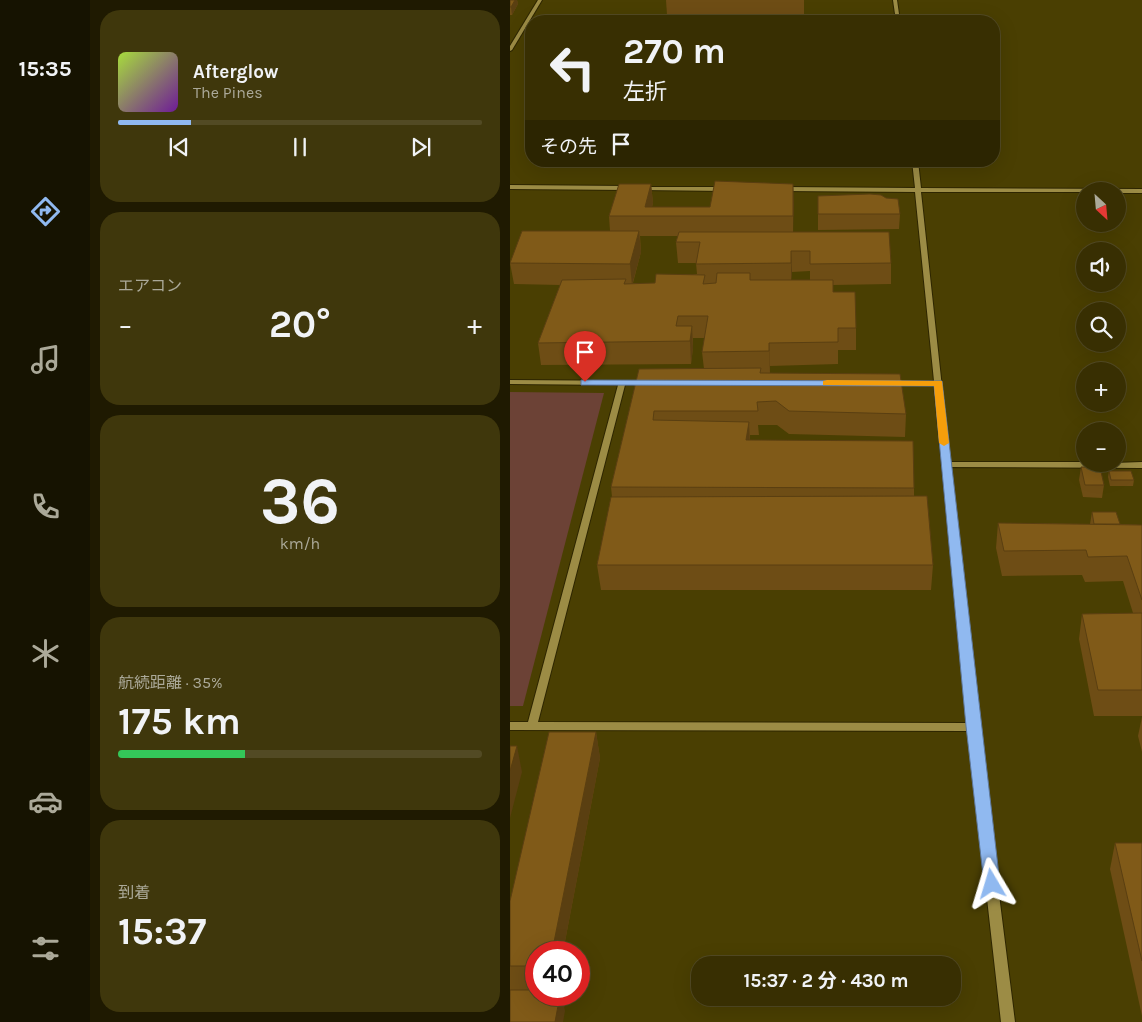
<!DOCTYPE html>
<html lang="ja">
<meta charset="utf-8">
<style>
body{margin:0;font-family:Karla,"Noto Sans JP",sans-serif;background:#3f370c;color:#f1f3f6;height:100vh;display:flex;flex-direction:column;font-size:19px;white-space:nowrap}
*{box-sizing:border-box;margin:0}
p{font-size:16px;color:#aba999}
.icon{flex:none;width:28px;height:28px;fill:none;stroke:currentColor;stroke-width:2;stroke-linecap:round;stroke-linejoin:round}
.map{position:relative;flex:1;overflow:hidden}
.sheet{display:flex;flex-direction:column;gap:10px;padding:10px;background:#1f1a01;width:420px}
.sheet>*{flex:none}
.top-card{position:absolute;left:15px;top:15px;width:475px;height:152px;border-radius:20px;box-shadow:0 5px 20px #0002,0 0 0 1px #524a24;background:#382f02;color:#f1f3f6;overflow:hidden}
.needle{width:32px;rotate:154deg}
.controls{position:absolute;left:566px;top:182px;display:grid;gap:10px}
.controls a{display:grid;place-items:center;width:50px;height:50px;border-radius:50%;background:#382f02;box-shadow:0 5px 20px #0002,0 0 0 1px #524a24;font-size:25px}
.speed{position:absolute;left:15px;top:941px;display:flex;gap:10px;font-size:25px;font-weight:700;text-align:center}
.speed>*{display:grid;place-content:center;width:65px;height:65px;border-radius:50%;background:#382f02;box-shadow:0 5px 20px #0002,0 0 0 1px #524a24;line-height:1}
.speed .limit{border:8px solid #d22;background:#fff;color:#111}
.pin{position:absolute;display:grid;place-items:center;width:42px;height:42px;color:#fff;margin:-51px -21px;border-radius:50% 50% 50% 0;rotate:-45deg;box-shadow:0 0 5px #0007}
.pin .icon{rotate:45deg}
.me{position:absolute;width:55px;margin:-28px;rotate:353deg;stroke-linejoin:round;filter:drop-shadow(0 0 4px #0008)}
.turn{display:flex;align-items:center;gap:18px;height:105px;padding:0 15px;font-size:22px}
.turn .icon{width:65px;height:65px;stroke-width:2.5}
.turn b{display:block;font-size:35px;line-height:42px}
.then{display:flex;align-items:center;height:48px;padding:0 15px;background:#0003;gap:10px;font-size:19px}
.big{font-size:38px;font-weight:700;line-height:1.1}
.sheet .card{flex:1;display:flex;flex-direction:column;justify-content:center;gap:8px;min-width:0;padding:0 18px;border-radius:20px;background:#3f370c}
.sheet .dial{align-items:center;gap:0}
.dial b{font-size:65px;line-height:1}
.song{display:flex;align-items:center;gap:15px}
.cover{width:60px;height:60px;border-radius:8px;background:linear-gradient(135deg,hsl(80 70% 55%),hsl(280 70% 35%))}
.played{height:5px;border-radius:2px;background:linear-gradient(90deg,#90b9f0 20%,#524a24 20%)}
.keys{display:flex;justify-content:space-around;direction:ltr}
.heat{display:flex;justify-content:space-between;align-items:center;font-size:28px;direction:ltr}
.charge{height:8px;border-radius:4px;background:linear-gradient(90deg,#34c759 35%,#524a24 0)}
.trip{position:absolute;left:181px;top:956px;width:270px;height:50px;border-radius:20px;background:#382f02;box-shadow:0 5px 20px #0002,0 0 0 1px #524a24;font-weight:700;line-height:50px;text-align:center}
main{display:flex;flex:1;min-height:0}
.menu{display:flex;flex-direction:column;width:90px;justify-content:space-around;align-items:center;background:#161301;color:#aba999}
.menu .icon{width:35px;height:35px}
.menu .current{color:#90b9f0}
.menu b{font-size:22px;color:#f1f3f6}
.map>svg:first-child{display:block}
.green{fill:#6c4236}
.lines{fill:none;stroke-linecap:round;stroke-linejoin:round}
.minor-casing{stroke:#2e2600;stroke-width:2}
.minor{fill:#9c8c45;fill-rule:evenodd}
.wall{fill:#6e4d15;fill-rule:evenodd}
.shaded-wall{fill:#5a3f11}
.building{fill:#805a18;stroke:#5a3f11}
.route{fill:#90b9f0;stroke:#5e789c}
.slow{fill:#f59e0b}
</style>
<main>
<nav class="menu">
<b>15:35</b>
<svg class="icon current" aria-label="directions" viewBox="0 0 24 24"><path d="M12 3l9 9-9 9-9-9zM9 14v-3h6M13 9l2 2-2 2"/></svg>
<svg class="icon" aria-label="music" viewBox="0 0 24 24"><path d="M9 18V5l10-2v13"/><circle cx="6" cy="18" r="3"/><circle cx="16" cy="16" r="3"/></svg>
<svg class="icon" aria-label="phone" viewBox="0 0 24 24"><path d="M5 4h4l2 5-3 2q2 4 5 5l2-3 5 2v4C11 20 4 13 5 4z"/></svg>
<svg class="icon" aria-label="climate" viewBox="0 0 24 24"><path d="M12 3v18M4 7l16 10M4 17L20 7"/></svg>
<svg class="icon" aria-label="car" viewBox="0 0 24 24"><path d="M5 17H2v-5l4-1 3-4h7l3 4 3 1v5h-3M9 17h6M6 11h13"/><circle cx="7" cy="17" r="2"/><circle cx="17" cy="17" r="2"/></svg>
<svg class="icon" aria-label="filters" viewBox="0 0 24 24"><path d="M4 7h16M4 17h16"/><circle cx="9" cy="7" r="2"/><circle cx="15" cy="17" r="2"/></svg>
</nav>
<section class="sheet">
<div class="card">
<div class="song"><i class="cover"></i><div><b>Afterglow</b><p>The Pines</p></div></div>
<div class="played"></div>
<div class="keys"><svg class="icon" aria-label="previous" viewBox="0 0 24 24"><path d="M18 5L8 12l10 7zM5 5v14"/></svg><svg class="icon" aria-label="pause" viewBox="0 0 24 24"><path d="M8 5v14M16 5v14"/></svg><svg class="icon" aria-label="next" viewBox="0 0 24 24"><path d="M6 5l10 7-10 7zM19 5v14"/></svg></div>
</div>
<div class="card"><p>エアコン</p>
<div class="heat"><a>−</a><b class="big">20°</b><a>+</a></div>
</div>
<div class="card dial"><b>36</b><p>km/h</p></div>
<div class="card"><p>航続距離 · 35%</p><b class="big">175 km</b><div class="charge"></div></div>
<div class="card"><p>到着</p><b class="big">15:37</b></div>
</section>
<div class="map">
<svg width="632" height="1022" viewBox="0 0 632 1022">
<rect width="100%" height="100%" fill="#4a3f02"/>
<path class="green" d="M 0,392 L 94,393 L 13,706 L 0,706 Z"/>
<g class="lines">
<defs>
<g id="minor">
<path d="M 28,0 L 32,0 L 2,50 L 0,51 L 0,46 Z"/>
<path d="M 383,0 L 387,0 L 390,21 L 386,21 Z"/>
<path d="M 402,161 L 408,161 L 411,188 L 632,189 L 632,193 L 608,193 L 608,191 L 575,191 L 575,192 L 411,192 L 440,462 L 575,462 L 575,464 L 632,462 L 632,468 L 440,467 L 468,727 L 505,1022 L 491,1022 L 458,731 L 0,730 L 0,722 L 18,722 L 108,385 L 0,384 L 0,380 L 137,381 L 141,383 L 137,385 L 115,385 L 28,722 L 457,723 L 424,385 L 380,385 L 376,383 L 380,381 L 424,381 L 405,192 L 273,191 L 270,189 L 273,187 L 405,188 Z"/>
<path d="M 0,185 L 117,186 L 120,188 L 117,190 L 0,189 Z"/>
<path d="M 128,187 L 215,187 L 218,189 L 215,191 L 130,190 L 128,189 Z"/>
</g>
</defs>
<use href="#minor" class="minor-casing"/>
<use href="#minor" class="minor"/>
</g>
<g class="wall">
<path d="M 0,0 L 7,0 L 8,4 L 2,15 L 0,15 Z"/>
<path d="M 156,0 L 294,0 L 294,15 L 157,15 Z"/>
<path d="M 141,184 L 143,203 L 142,207 L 200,207 L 283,184 L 283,232 L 381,263 L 381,284 L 323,285 L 323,292 L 346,328 L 346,350 L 328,350 L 328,364 L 260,366 L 260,373 L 396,414 L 395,437 L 279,434 L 267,425 L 248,425 L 249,435 L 240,435 L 240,440 L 404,488 L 404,496 L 423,565 L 421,590 L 91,590 L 87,565 L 102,497 L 101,487 L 129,369 L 194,369 L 192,352 L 195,338 L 183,338 L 183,348 L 181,364 L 31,365 L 28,343 L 50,285 L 4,284 L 0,263 L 100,231 L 99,216 ZM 130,236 L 168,236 L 166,242 L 168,263 L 186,263 L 187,274 L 145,283 L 123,283 L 131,252 ZM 300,271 L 300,280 L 281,280 L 282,272 Z"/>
<path d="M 308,196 L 390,214 L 389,229 L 308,230 Z"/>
<path d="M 571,467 L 594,485 L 592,498 L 573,497 L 569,480 Z"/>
<path d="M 599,471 L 624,480 L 623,486 L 600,486 L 598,477 Z"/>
<path d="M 582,512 L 610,524 L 632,525 L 632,716 L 584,716 L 569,639 L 572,614 L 623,613 L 613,581 L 575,582 L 572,575 L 492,576 L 486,548 L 488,523 L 580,524 Z"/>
<path d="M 632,717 L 632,752 L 628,736 Z"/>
<path d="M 86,732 L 90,758 L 53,952 L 26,952 L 26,995 L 55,1011 L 0,1022 L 0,901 Z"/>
<path d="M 605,843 L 632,843 L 632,1016 L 600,869 Z"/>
</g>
<g class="shaded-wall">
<path d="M 5,0 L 7,0 L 8,4 L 2,15 L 1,7 Z"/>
<path d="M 141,184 L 143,203 L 140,216 L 135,207 Z"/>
<path d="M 283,184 L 284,204 L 283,237 Z"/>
<path d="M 129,231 L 131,252 L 122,285 L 120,264 Z"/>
<path d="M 281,251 L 282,272 L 281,284 Z"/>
<path d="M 182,326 L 183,348 L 181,364 L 180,341 Z"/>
<path d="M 259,343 L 260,366 L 260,374 L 259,351 Z"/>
<path d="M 239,422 L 240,445 L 236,440 Z"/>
<path d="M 86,732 L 90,758 L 53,952 L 42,952 Z"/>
<path d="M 7,746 L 12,772 L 0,818 L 0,771 Z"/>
<path d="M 50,995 L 52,995 L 55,1011 L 53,1022 L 45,1022 Z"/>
</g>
<g class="building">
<path d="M 0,0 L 5,0 L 1,7 L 0,7 Z"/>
<path d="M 205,181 L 283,184 L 283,216 L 99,216 L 109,184 L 141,184 L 135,207 L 200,207 Z"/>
<path d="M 360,194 L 371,195 L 376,198 L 388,199 L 390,214 L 308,214 L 308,196 Z"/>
<path d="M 12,231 L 129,231 L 120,264 L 0,263 Z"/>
<path d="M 169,232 L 379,232 L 381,263 L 300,264 L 300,251 L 281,251 L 281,263 L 186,264 L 190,242 L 166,242 Z"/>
<path d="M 207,273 L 240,273 L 240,280 L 323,280 L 323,292 L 345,292 L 346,328 L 328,328 L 328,342 L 259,343 L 259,351 L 192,352 L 198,316 L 168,316 L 166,326 L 182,326 L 180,341 L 28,343 L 52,280 L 116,279 L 114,284 L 145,283 L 146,274 L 195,275 L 193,284 L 206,283 Z"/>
<path d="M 251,368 L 250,373 L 390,374 L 396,414 L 279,411 L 266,401 L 247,402 L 248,411 L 144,411 L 143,420 L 239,422 L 236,440 L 403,441 L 404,488 L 101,487 L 129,369 Z"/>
<path d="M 571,467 L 590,467 L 594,485 L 575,485 Z"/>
<path d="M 599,471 L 621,471 L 624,480 L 601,480 Z"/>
<path d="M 417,496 L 423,565 L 87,565 L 101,497 Z"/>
<path d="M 582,512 L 606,512 L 610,524 L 584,524 Z"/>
<path d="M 488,523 L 632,525 L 632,600 L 617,556 L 578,557 L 576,550 L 494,551 Z"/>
<path d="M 632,613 L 632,690 L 588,690 L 572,614 Z"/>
<path d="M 39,732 L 86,732 L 42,952 L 26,952 L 26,966 L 0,966 L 0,901 Z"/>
<path d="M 0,746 L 7,746 L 0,771 Z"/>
<path d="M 605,843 L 632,843 L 632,961 Z"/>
<path d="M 0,990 L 26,990 L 26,995 L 50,995 L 45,1022 L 0,1022 Z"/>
</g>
<path class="route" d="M 71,380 L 432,381 L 490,884 L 488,889 L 482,891 L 476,889 L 474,884 L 456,726 L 424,386 L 75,385 L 71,385 Z"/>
<path class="slow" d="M 317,380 L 432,381 L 439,443 L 434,446 L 429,443 L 424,386 L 313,385 L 313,381 Z"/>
</svg>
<div class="controls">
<a><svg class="needle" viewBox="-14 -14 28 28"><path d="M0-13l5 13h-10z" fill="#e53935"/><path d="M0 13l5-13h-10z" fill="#aba999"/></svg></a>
<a><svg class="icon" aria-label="sound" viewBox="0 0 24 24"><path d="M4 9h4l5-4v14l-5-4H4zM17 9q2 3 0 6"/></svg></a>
<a><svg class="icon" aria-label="search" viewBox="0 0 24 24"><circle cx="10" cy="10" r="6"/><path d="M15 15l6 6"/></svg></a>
<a>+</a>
<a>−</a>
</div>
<div class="speed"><div class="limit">40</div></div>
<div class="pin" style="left:75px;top:382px;background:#d93025"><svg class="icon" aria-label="arrive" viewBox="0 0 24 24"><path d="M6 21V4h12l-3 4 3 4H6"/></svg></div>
<svg class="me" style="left:482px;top:884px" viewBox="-20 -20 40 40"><path d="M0-17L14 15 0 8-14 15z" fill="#90b9f0" stroke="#fff" stroke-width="4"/></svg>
<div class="trip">15:37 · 2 分 · 430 m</div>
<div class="top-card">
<div class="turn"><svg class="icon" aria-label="left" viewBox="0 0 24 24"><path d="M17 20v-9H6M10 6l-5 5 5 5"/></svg><div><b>270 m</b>左折</div></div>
<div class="then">その先<svg class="icon" aria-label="arrive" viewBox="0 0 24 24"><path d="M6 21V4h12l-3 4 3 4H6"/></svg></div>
</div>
</div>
</main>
